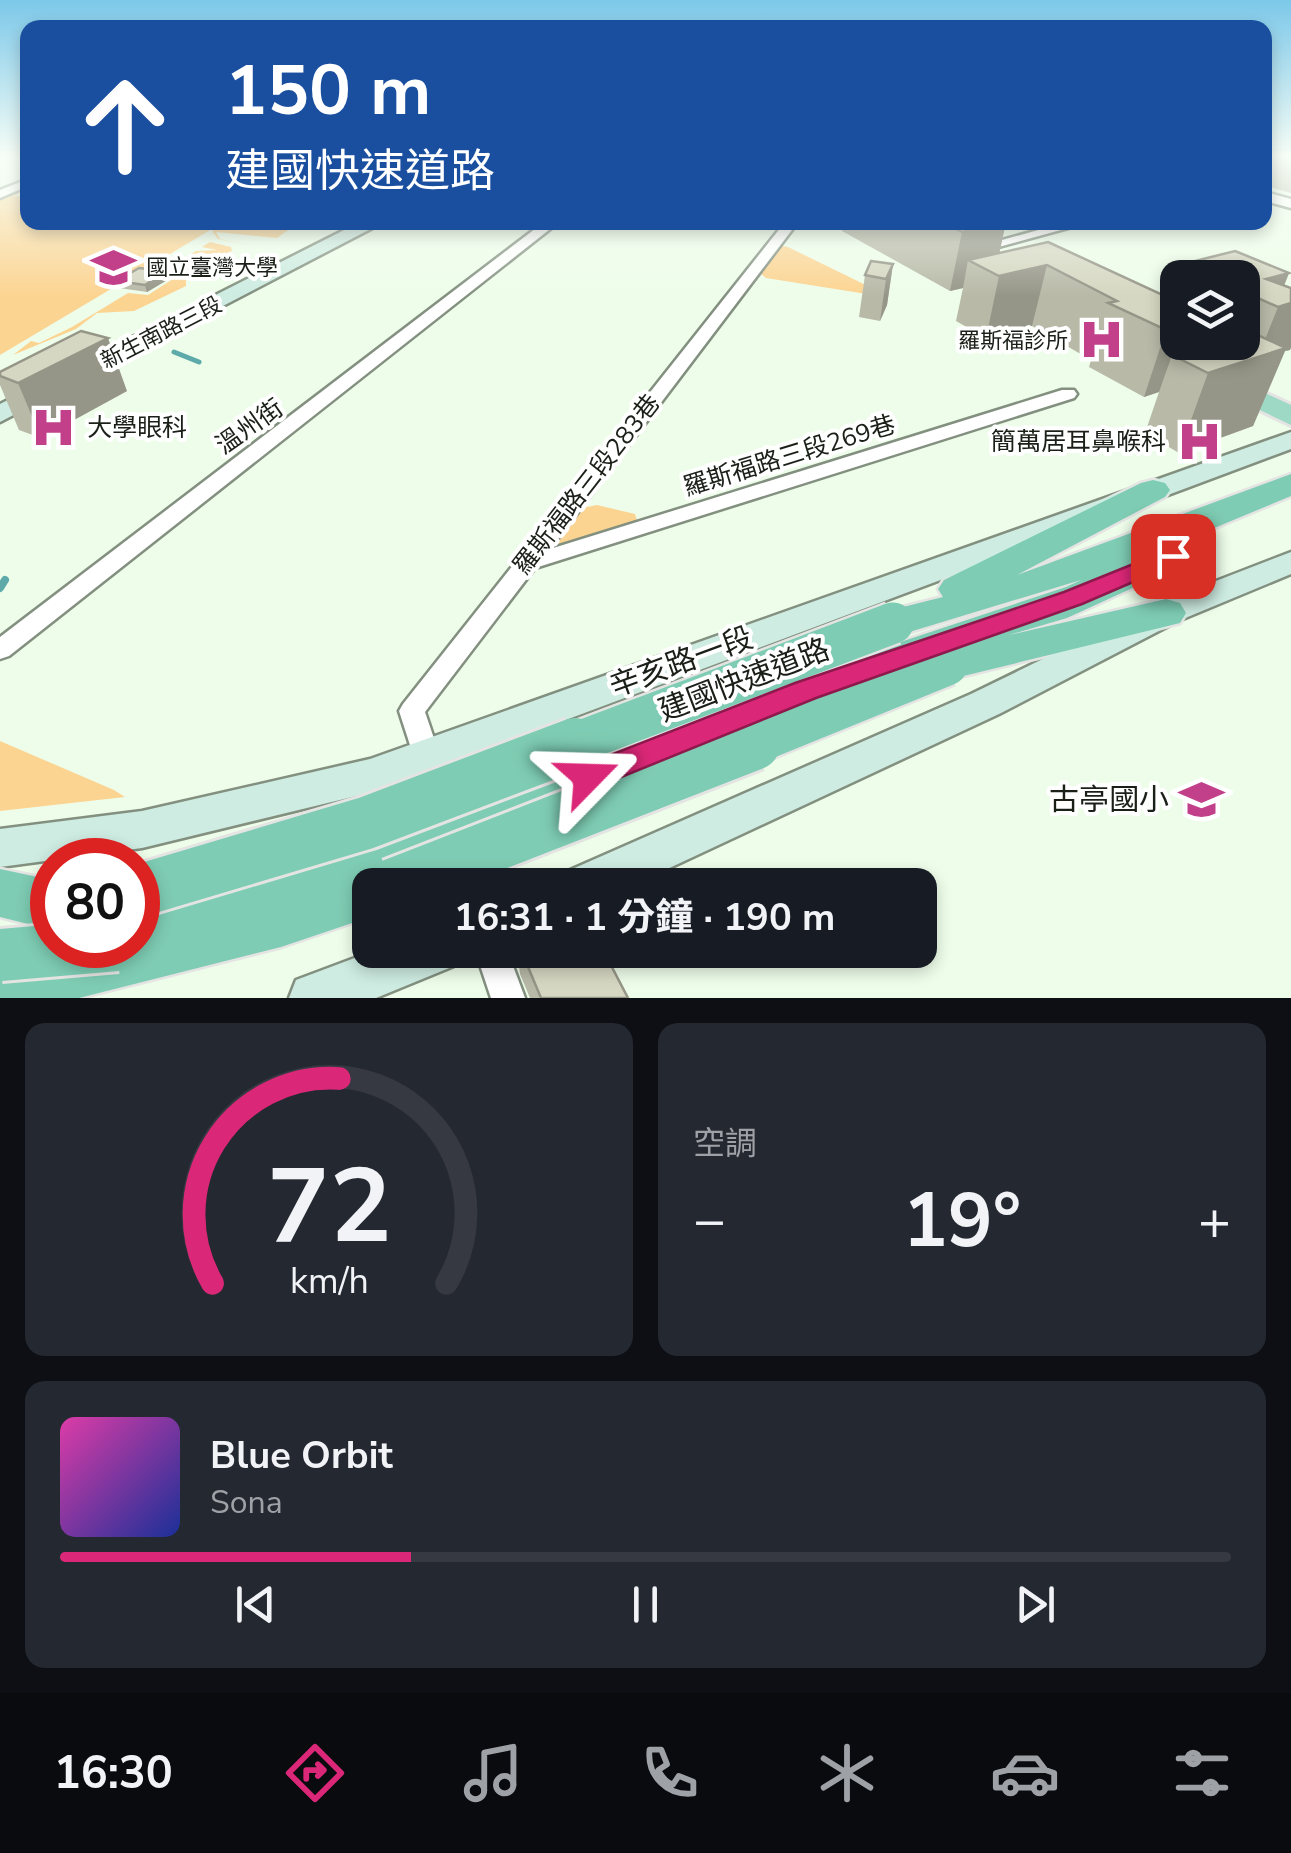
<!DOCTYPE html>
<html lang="zh-TW">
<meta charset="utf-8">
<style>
body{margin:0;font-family:"Nunito Sans","Noto Sans TC",sans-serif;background:#242831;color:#f1f3f6;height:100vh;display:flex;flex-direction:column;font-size:38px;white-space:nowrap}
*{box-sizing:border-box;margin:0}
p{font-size:32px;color:#9ea1a6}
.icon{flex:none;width:55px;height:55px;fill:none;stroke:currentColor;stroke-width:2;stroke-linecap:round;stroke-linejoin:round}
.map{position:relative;height:998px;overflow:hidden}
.side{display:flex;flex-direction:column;gap:25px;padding:25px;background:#0d0f14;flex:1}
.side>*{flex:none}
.top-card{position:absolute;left:20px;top:20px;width:1252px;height:210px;border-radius:20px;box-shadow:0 5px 15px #0003;background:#1a4fa0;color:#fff;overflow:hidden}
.buttons{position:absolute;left:1160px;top:260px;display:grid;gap:20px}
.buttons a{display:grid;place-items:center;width:100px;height:100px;border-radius:20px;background:#171b24;box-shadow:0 5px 15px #0003;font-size:50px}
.speed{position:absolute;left:30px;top:838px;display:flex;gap:20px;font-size:50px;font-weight:700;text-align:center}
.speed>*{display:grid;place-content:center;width:130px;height:130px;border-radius:50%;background:#171b24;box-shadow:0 5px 15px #0003;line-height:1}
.speed .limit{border:15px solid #d22;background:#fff;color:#111}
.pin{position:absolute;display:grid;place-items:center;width:85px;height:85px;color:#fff;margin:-42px;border-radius:20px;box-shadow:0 5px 15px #0006}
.me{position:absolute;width:110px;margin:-55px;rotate:68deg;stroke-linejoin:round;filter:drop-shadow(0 0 8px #0008)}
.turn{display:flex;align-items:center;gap:35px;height:210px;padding:0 40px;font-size:45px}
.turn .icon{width:130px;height:130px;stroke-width:2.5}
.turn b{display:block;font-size:70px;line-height:85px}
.big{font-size:75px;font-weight:700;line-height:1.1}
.side .card{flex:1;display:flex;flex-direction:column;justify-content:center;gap:15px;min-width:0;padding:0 35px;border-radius:20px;background:#242831}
.side .dial{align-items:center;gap:0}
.dial svg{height:260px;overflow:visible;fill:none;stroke:#363941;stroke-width:7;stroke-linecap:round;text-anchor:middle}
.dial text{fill:#f1f3f6;stroke:none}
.song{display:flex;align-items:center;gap:30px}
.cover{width:120px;height:120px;border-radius:15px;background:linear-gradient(135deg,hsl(320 70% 55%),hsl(230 70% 35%))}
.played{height:10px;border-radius:5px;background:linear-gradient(90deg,#db2777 30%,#363941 30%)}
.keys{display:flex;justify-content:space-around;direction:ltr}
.heat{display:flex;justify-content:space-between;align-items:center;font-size:55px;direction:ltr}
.side .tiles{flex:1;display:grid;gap:25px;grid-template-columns:1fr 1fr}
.card:last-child{grid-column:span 2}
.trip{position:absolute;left:352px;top:868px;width:585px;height:100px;border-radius:20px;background:#171b24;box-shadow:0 5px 15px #0003;font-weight:700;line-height:100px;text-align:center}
.menu{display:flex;height:160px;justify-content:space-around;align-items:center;background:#090b0e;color:#9ea1a6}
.menu .icon{width:70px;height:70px}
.menu .on{color:#db2777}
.menu b{font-size:45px;color:#f1f3f6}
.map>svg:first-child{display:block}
.green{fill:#fcd492}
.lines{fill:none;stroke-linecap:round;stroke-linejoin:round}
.stream-far1{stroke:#5eaaab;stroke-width:5}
.stream{stroke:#5eaaab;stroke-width:8}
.minor-casing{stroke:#839080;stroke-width:5}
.tertiary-casing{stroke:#839080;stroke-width:5}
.secondary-casing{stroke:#839080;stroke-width:5}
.primary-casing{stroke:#e4e4e3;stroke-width:6}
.trunk-casing{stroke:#e4e4e3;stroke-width:5}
.minor{fill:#fff;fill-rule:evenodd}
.tertiary{fill:#fff;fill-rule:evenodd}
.secondary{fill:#ceece2;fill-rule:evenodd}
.primary{fill:#9ed9c6;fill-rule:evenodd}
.trunk{fill:#7eccb3;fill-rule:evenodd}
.trunk-bridge-far1-casing{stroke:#e4e4e3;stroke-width:46;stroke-linecap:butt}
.trunk-bridge-casing{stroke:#e4e4e3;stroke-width:58;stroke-linecap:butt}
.trunk-bridge-far1{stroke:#7eccb3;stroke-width:41}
.trunk-bridge{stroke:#7eccb3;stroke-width:52}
.wall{fill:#b8b9a7;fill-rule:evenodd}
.shaded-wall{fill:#969688}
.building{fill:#d6d7c2;stroke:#969688;stroke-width:2.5}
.route{fill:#db2777;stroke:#8e194d;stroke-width:2.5}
.labels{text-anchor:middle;stroke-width:8;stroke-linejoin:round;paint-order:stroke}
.far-poi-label{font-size:22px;fill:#1a1f18;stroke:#fff;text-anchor:start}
.far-street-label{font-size:22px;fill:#1a1f18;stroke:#fff}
.street-label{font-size:25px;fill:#1a1f18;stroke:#fff}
.poi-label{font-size:25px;fill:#1a1f18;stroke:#fff;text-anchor:start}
.near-street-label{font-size:30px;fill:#1a1f18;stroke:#fff}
.near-poi-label{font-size:30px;fill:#1a1f18;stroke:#fff;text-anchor:end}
</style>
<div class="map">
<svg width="1291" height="998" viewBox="0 0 1291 998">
<rect width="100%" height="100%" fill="#eefdea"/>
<g class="green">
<path d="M 16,192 L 21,192 L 13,197 L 27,195 L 28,222 L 222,223 L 0,355 L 0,198 Z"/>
<path d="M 226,223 L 226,222 L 298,223 L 277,238 L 216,232 L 220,239 L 248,245 L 218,239 L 212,231 Z"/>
<path d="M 210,242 L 231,247 L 232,251 L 186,272 L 186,286 L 134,311 L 97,313 L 76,329 L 13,355 L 31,341 L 39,343 L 72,327 L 128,293 L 148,295 L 176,277 L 158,274 L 196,251 L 217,250 L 202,247 Z"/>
<path d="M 782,246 L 788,247 L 880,292 L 873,295 L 766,278 L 761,274 Z"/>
<path d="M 597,505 L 635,514 L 637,521 L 559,545 L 557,542 L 582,508 Z"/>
<path d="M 0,741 L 114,790 L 125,797 L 0,811 Z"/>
</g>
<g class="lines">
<path class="stream-far1" d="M 174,352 L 199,362"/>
<path class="stream" d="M 0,588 L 5,580"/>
<defs>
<g id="minor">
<path d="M 28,179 L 28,186 L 0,198 L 0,190 Z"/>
<path d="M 544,222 L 559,222 L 9,656 L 0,659 L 0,637 Z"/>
<path d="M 785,222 L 798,222 L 550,549 L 1062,390 L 1074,390 L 1077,394 L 1074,398 L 535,568 L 425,712 L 443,765 L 439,773 L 429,776 L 419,773 L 399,711 L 403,704 Z"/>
<path d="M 1067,222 L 1090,222 L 991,249 L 984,245 Z"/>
<path d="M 475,950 L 507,950 L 525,998 L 491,998 Z"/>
</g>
<path id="tertiary" d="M 1265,192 L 1291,199 L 1291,208 L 1265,201 Z"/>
<g id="secondary">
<path d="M 360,222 L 384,222 L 0,422 L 0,404 Z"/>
<path d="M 1291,432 L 1291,449 L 373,792 L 142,848 L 0,867 L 0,829 L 142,811 L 370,759 Z"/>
<path d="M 1291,552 L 1291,574 L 1178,621 L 999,714 L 633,885 L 563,885 L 570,870 L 971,694 L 1154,605 Z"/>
<path d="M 376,950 L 461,950 L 454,966 L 376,998 L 289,998 L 296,980 Z"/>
</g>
<path id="primary" d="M 1224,374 L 1291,405 L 1291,425 L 1214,388 L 1210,382 Z"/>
<g id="trunk">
<path d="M 1291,474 L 1291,496 L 1164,549 L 1174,551 L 1180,560 L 1174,569 L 1067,618 L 1009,635 L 1166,599 L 1180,603 L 1186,613 L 1180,623 L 947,680 L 932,676 L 926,665 L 821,703 L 390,877 L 393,885 L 370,885 L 370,917 L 281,947 L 79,998 L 0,998 L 0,957 L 68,945 L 138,945 L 138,902 L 233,884 L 397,829 L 789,679 L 1066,587 L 1081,580 L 893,637 L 879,633 L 873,623 L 879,613 L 943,597 L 938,589 L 944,580 L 1141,483 L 1153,480 L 1165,483 L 1170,490 L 1165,497 L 1017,575 Z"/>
<path d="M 0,869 L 52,880 L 52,930 L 0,917 Z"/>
</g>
</defs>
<use href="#minor" class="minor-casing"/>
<use href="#tertiary" class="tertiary-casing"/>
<use href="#secondary" class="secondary-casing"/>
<use href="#primary" class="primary-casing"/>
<use href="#trunk" class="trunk-casing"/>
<use href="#minor" class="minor"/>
<use href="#tertiary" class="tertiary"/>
<use href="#secondary" class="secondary"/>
<use href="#primary" class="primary"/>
<use href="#trunk" class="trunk"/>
<defs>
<g id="trunk-bridge-far1">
<path d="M 568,746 L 893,623"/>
<path d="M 748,746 L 947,665"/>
</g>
<g id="trunk-bridge">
<path d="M 392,885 L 754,744"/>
<path d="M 138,891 L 366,823 L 575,744"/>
<path d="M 0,955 L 117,945"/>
</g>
</defs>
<use href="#trunk-bridge-far1" class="trunk-bridge-far1-casing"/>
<use href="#trunk-bridge" class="trunk-bridge-casing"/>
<use href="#trunk-bridge-far1" class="trunk-bridge-far1"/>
<use href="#trunk-bridge" class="trunk-bridge"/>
</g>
<g class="wall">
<path d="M 1265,157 L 1291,157 L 1291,193 L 1265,186 Z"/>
<path d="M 464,222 L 514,222 L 505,229 Z"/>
<path d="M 838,222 L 1006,222 L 999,253 L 1048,242 L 1169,298 L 1179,265 L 1289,273 L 1284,286 L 1291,288 L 1291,347 L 1290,350 L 1285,351 L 1253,426 L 1179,453 L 1145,433 L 1159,392 L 1144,397 L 1089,367 L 1091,360 L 1032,326 L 986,338 L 956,321 L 963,288 L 950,291 L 842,231 L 842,225 ZM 1178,278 L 1242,278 L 1242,342 L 1200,348 L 1202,342 L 1178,342 Z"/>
<path d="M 893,264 L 887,305 L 880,321 L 859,317 L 865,275 Z"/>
<path d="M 166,271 L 169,279 L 147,292 L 119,288 L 117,281 Z"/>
<path d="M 0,372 L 127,391 L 41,438 L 19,430 L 0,385 Z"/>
<path d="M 517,950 L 603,950 L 628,998 L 530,998 L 520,974 Z"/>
</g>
<g class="shaded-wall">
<path d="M 1006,222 L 995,274 L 968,260 L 963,288 L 950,291 L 962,232 Z"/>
<path d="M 893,264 L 887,305 L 880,321 L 886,279 Z"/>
<path d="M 1047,265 L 1032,326 L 986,338 L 999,276 Z"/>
<path d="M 166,271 L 169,279 L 147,292 L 145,285 Z"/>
<path d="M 1289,273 L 1276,305 L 1266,279 Z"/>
<path d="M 1291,303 L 1291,347 L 1290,350 L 1285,351 L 1253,426 L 1179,453 L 1208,373 L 1258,357 L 1278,307 Z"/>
<path d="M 1178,327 L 1178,342 L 1202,342 L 1194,366 L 1172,355 L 1159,392 L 1144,397 L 1166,330 Z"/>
<path d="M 108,338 L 127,391 L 41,438 L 18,383 Z"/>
</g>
<g class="building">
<path d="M 943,222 L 1003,222 L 962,232 Z"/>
<path d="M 1048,242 L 1178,302 L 1178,327 L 1166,330 L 1108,303 L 1117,301 L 1047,265 L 999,276 L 968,260 Z"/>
<path d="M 1235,251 L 1289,273 L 1266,279 L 1291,288 L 1291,303 L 1278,307 L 1242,291 L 1242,278 L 1210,278 L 1179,265 Z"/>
<path d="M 871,261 L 893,264 L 886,279 L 865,275 Z"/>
<path d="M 139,268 L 166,271 L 145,285 L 117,281 Z"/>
<path d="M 81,331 L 108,338 L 18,383 L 0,376 L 0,372 Z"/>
<path d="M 1251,332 L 1286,348 L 1208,373 L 1172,355 L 1217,342 L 1242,342 L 1242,335 Z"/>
<path d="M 521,950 L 603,950 L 628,998 L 541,998 Z"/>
</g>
<linearGradient id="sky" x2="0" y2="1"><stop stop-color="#7cc8e9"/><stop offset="0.53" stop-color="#f7fef6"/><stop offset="1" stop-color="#f7fef6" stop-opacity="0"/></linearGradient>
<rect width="1291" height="296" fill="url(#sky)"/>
<path class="route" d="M 1173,548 L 1185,556 L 1182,561 L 1082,604 L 816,698 L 599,786 L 588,790 L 577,786 L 573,777 L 577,768 L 795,683 L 1064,592 Z"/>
<defs>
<symbol id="university-bare" viewBox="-9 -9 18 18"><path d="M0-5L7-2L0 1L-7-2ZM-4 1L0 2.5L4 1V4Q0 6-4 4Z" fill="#c14089" stroke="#fff" stroke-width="2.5" paint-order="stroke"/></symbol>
<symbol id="hospital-bare" viewBox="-9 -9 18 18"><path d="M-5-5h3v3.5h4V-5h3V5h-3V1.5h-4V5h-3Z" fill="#c14089" stroke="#fff" stroke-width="2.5" paint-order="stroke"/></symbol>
<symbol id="school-bare" viewBox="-9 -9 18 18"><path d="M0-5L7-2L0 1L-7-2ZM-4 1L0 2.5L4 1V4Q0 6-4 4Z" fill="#c14089" stroke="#fff" stroke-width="2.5" paint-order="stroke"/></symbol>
</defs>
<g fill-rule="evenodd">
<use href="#university-bare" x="82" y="236" width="63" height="63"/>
<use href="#hospital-bare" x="1070" y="308" width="63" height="63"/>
<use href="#hospital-bare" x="22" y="396" width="63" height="63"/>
<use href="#hospital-bare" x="1168" y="410" width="63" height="63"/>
<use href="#school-bare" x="1170" y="768" width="63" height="63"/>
</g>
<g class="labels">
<g class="far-poi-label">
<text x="146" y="275">國立臺灣大學</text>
<text x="1068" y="348" text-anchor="end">羅斯福診所</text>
</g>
<g class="far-street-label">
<text transform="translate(161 332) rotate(-27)" y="8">新生南路三段</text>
</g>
<g class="street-label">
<text transform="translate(249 426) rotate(-35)" y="9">溫州街</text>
<text transform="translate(789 455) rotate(-17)" y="9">羅斯福路三段269巷</text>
<text transform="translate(586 484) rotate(-52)" y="9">羅斯福路三段283巷</text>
</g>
<g class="poi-label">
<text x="87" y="436">大學眼科</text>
<text x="1166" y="450" text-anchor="end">簡萬居耳鼻喉科</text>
</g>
<g class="near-street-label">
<text transform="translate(681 662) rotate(-20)" y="10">辛亥路一段</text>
<text transform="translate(744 680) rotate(-21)" y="10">建國快速道路</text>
</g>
<g class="near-poi-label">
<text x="1169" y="810">古亭國小</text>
</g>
</g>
</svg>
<div class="buttons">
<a><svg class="icon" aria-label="layers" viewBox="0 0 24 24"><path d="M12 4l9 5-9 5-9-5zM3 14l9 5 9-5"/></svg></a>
</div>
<div class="speed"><div class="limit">80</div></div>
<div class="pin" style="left:1173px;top:556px;background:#d93025"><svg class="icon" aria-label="arrive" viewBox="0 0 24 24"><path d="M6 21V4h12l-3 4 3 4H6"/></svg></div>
<svg class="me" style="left:588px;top:777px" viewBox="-20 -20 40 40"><path d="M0-17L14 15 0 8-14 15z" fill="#db2777" stroke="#fff" stroke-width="4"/></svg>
<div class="trip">16:31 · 1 分鐘 · 190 m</div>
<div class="top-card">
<div class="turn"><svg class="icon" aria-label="ahead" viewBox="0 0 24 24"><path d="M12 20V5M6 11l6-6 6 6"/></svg><div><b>150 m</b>建國快速道路</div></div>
</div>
</div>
<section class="side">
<div class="tiles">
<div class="card dial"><svg viewBox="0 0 100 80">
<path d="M14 69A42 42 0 1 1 86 69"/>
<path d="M14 69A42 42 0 0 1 53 6" stroke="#db2777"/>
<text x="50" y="56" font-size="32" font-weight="700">72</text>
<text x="50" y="72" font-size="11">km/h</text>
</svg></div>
<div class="card"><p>空調</p>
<div class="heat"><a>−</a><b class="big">19°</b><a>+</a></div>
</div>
<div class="card">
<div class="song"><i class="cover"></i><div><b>Blue Orbit</b><p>Sona</p></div></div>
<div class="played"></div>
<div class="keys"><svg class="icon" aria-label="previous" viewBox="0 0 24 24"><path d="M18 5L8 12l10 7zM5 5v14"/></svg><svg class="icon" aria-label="pause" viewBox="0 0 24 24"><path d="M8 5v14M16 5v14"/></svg><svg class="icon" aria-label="next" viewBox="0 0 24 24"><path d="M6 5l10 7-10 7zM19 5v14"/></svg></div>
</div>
</div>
</section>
<nav class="menu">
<b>16:30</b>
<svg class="icon on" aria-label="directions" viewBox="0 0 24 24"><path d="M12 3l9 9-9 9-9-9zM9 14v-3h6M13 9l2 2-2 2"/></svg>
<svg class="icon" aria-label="music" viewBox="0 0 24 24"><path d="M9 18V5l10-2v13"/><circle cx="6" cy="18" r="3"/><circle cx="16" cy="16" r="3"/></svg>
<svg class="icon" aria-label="phone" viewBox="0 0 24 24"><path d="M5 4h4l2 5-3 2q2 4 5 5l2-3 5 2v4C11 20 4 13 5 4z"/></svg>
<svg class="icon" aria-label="climate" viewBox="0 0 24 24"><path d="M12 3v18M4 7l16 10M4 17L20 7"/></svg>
<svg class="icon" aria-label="car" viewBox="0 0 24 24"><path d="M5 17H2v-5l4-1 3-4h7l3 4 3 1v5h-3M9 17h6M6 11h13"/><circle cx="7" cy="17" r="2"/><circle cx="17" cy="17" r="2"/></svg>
<svg class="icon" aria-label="filters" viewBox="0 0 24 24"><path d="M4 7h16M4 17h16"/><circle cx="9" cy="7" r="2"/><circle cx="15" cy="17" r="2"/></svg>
</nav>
